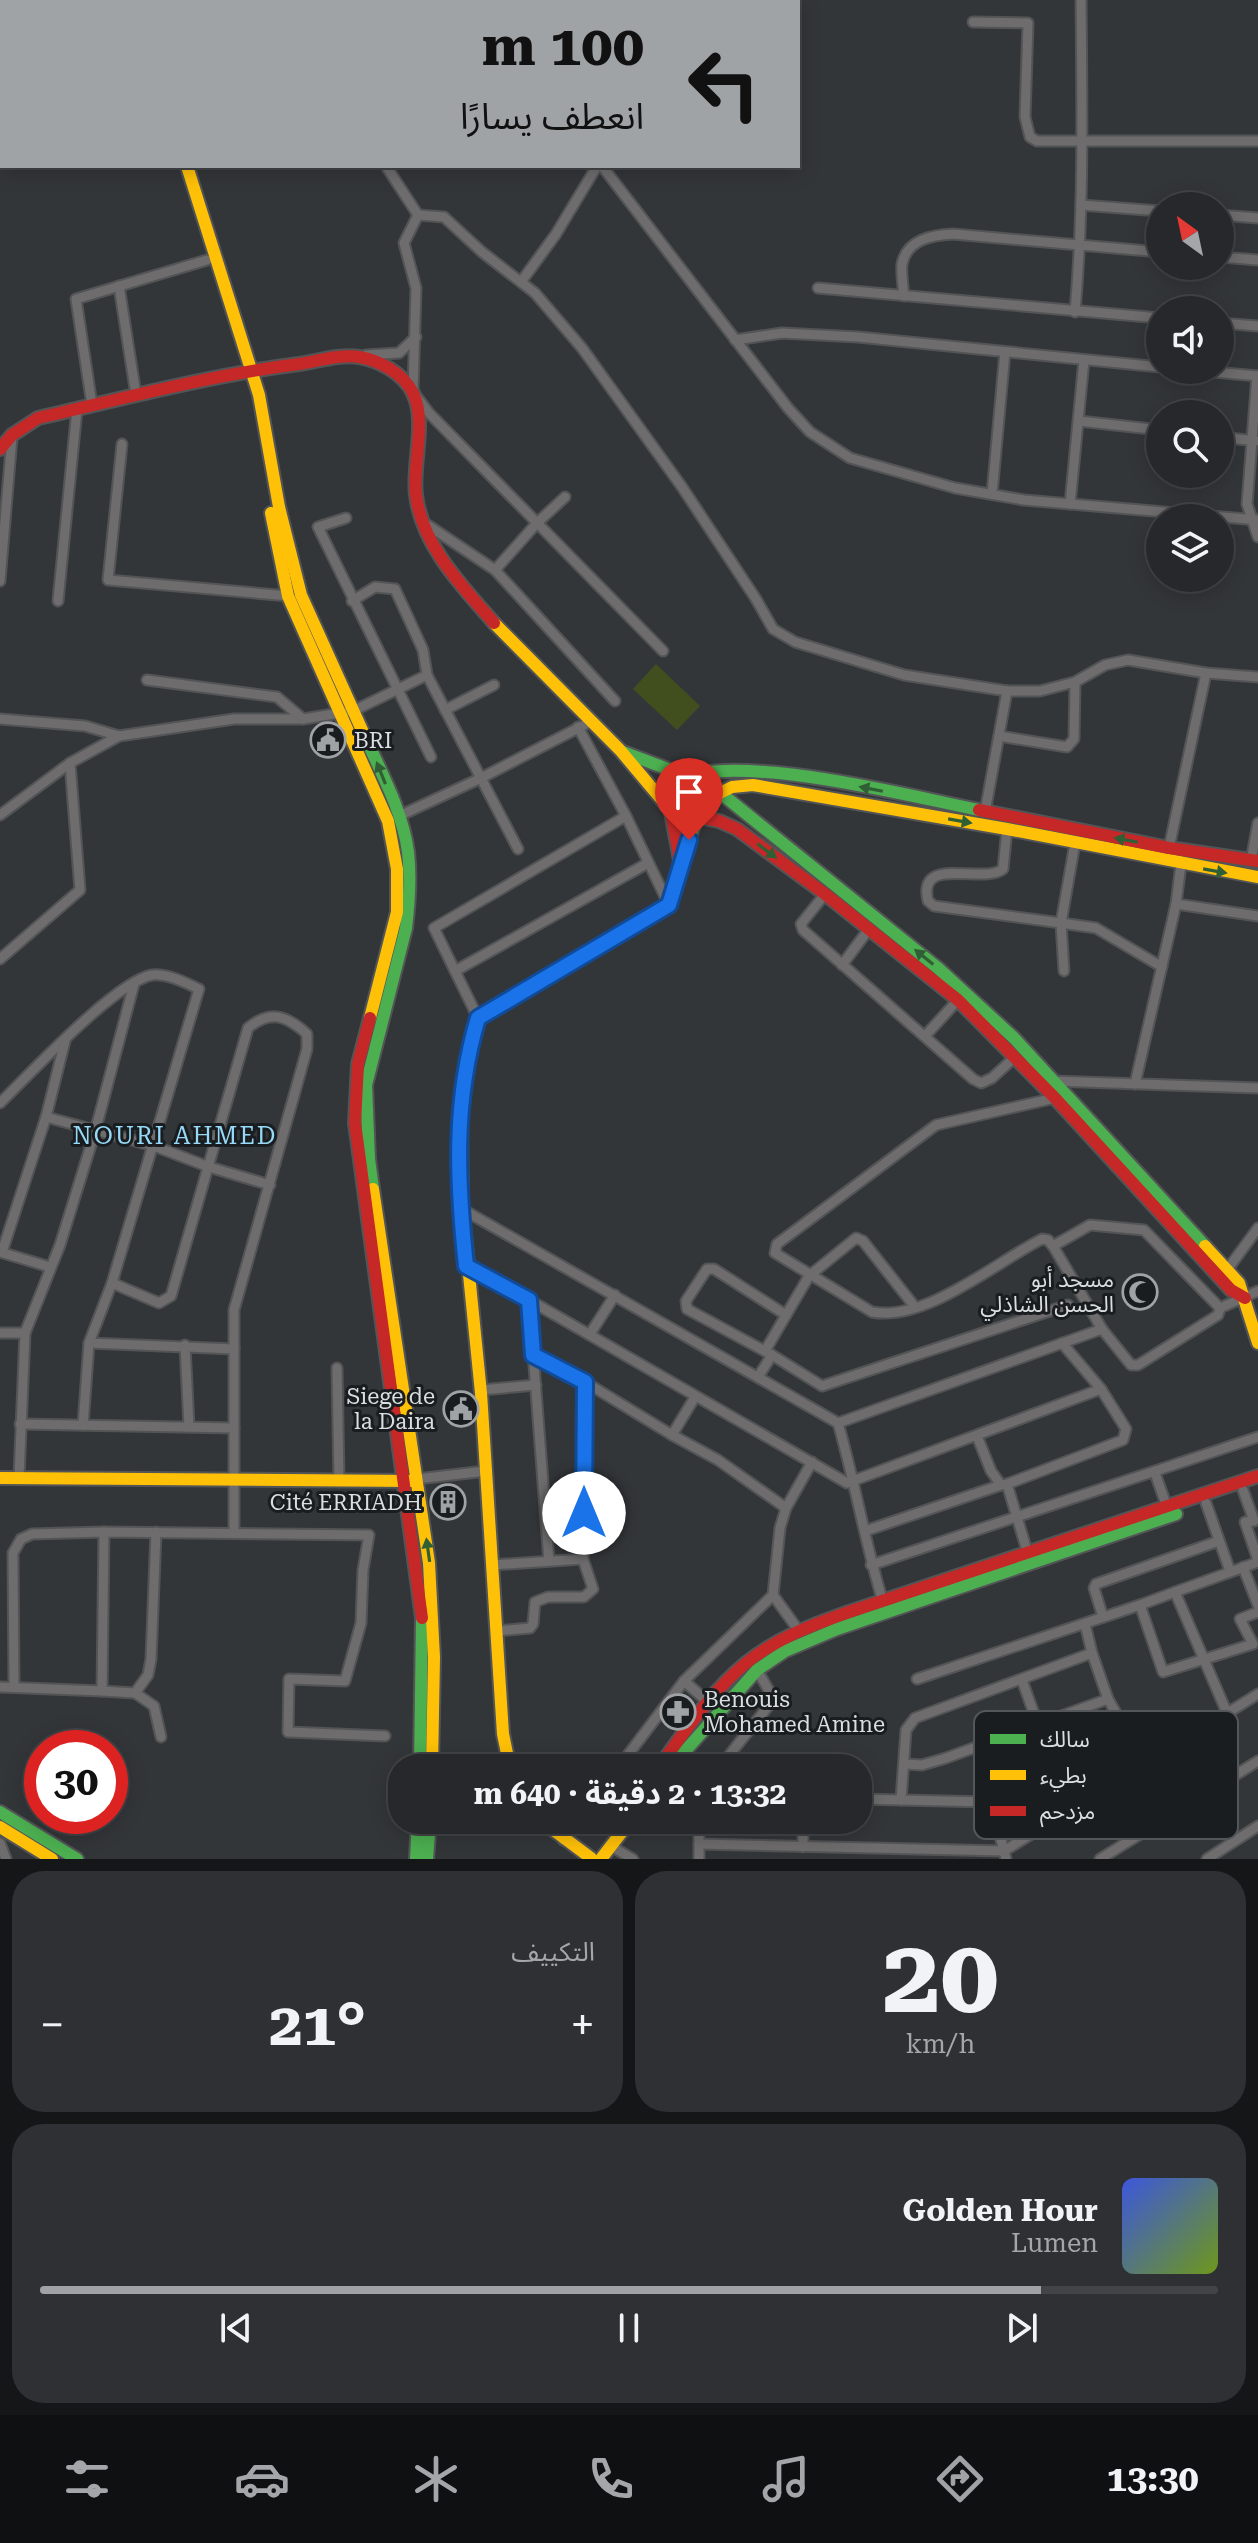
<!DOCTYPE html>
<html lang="ar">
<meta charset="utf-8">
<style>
body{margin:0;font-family:"Roboto Serif","Noto Sans Arabic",serif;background:#2e3033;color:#f1f3f6;direction:rtl;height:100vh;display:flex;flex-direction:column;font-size:30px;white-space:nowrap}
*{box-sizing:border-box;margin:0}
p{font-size:26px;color:#a4a6a9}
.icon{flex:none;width:44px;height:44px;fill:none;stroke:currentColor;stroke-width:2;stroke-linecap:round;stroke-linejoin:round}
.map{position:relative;height:1859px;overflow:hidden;direction:ltr}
.side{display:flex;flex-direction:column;gap:12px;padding:12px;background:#151618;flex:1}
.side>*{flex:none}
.top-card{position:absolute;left:0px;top:0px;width:800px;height:168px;box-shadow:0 4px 20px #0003,0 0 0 2px #424447;direction:rtl;background:#a0a3a6;color:#111;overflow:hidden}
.needle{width:52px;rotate:327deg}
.controls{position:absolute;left:1146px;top:192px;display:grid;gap:16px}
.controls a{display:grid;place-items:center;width:88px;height:88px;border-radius:50%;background:#26282b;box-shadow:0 4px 20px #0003,0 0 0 2px #424447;font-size:40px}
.speed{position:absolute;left:24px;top:1730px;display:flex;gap:16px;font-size:40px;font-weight:700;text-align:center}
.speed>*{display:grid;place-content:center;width:104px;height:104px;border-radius:50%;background:#26282b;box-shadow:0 4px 20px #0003,0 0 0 2px #424447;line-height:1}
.speed .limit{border:12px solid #d22;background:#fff;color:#111}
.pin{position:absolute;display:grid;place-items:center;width:68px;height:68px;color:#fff;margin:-82px -34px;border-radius:50% 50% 50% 0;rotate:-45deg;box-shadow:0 0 8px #0007}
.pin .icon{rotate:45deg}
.me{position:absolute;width:88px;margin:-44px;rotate:0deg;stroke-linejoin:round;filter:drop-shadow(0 0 6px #0008)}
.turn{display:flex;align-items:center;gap:28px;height:168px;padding:0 24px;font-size:36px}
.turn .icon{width:104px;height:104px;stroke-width:2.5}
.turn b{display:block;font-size:56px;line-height:68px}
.big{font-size:60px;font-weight:700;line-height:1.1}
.side .tile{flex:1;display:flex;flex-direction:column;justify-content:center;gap:12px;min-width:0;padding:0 28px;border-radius:32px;background:#2e3033}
.side .dial{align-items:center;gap:0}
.dial b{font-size:104px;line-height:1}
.song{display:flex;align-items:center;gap:24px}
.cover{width:96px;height:96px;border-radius:12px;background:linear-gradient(135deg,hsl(230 70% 55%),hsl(80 70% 35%))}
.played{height:8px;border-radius:4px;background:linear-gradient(90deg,#a0a3a6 85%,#424447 85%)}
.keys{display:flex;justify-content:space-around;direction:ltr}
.heat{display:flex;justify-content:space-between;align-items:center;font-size:44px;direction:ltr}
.side .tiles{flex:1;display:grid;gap:12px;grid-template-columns:1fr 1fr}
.tile:last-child{grid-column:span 2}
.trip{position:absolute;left:388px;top:1754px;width:484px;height:80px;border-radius:32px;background:#26282b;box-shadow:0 4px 20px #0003,0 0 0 2px #424447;font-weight:700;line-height:80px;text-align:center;direction:rtl}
.tab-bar{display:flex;height:128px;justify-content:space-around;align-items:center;background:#0f1011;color:#a4a6a9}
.tab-bar .icon{width:56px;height:56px}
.tab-bar .selected{color:#a0a3a6}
.tab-bar b{font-size:36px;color:#f1f3f6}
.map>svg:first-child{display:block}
.green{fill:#414e1e}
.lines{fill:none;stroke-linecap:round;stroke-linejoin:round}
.street-casing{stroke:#525456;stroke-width:13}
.fast-casing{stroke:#525456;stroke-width:16}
.slow-casing{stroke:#525456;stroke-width:16}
.jam-casing{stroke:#525456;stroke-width:16}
.street{stroke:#6e6c6c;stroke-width:9}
.fast{stroke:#4caf50;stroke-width:12}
.slow{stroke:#ffc107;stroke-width:12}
.jam{stroke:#c62828;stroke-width:12}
.oneway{fill:#305f36}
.route-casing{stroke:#114b97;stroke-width:20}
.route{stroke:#1a73e8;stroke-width:14}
.labels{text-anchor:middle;stroke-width:6;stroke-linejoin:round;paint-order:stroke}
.poi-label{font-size:22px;fill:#dadee1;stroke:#1a1d20;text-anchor:end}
.neighbourhood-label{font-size:24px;letter-spacing:2px;fill:#96daf8;stroke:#1a1d20}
.key{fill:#1a1d20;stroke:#54575a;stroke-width:2}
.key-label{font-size:22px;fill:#dadee1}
</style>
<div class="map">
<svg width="1258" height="1859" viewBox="0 0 1258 1859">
<rect width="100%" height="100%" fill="#333639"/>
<path class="green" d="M 656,664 L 700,706 L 677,730 L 633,689 Z"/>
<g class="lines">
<defs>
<g id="street">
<path d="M 81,0 L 83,2"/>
<path d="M 114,0 L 115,2"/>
<path d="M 524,0 L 525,2"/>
<path d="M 541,2 L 549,0"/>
<path d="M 590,2 L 598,0"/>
<path d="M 0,4 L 2,6"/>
<path d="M 973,22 L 1028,23 L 1025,117 L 1030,137 L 1037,141 L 1258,141"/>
<path d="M 0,70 L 2,71"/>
<path d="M 0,112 L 2,113"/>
<path d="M 0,122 L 2,123"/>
<path d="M 386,166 L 418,215 L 444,217 L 482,252 L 535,293 L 582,348 L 682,487 L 756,599 L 773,629 L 795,642 L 904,675 L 1007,691 L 1040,691 L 1075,682 L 1105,665 L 1128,660 L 1206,673 L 1258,677"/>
<path d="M 602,166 L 788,408 L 810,432 L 850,458 L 955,488 L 1024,500 L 1258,520"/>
<path d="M 1081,205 L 1160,211"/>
<path d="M 418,215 L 404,243 L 416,288 L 413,392 L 429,413 L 663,651"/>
<path d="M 1220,215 L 1258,218"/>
<path d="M 1220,257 L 1258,260"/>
<path d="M 521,282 L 556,234 L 597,166"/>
<path d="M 119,286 L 136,395"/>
<path d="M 818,288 L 1160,318"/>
<path d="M 904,296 C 903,286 901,273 902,264 C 907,239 933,235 953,234 L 1160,252"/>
<path d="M 1075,312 C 1084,208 1082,104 1081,0"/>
<path d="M 1220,323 L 1258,326"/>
<path d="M 735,340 L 782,333 L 858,337 L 1160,367"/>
<path d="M 366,355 L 399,353 L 416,337"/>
<path d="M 1192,370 L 1258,376"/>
<path d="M 1257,376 L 1247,504 L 1258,537"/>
<path d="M 92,405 L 76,299 L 207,260"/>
<path d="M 1079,421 L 1160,430"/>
<path d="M 1220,437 L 1256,441"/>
<path d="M 122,444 L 108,580 L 289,596"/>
<path d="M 992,494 L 1005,352"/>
<path d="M 1070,504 L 1084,360"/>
<path d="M 346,518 L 318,527 L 431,757"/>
<path d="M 423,522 L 495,570 L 615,701"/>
<path d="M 495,570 L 537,523 L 565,497"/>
<path d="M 0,581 L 12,437"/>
<path d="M 58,601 L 77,409"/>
<path d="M 352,601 L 375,587 L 395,589 L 423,650 L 427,675"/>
<path d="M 147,680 L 277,697 L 303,719"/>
<path d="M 445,710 L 494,685"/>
<path d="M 0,719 L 85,726 L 119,736"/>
<path d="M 578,727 L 626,816 L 669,905"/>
<path d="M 999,736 L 1067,747 L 1074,739 L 1075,682"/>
<path d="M 985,812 L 1007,691"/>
<path d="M 0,815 L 70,763 L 119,736 L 234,719 L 303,719 L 353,711 L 427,675 L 518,849"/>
<path d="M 399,816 L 479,779 L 590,722"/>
<path d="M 1007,829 L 1003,869 C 983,885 917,854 928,901 L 934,906 L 1061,923 L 1075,843"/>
<path d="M 1169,848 L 1206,673"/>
<path d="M 1251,861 L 1258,823"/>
<path d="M 825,894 L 801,924 L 803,930 L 973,1079 L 981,1083 L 992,1078 L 1015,1057"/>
<path d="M 1176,904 L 1258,916"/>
<path d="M 0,959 L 80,890 L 70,763"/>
<path d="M 842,965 L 869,929"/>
<path d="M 455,971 L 648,863"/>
<path d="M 1064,971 L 1061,923 L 1096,928 L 1162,967"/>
<path d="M 478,1018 L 434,928 L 626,816"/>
<path d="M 925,1036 L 958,1000"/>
<path d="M 1053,1081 L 1258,1088"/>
<path d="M 1135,1084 L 1176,904 L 1181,864"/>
<path d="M 0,1103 C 30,1074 115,982 152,975 C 167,973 186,983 199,989 L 112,1283 L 89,1343 L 234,1349"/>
<path d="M 46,1117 L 154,1146 L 209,1167 L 270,1185"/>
<path d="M 460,1208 L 838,1423 C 855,1482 865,1543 883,1602"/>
<path d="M 1053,1246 L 1048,1240 L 1042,1239 C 996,1262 926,1322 872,1312 L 775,1253 L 777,1244 L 936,1125 L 1055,1098"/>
<path d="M 0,1252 L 50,1267"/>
<path d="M 2,1252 L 46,1117 L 65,1041"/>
<path d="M 466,1266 L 529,1300 L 847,1483 L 1101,1389 L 1062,1343"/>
<path d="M 1227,1270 L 1258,1228"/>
<path d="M 112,1283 L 159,1303 L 171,1296 L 248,1028 C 271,1009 287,1016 307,1034 L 307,1049 L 234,1310 L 234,1533"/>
<path d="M 529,1300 L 549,1561"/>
<path d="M 1220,1308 L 1144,1230 L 1090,1225 L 1053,1246 L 1102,1329 L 1131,1365 L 1138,1365 L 1218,1315 L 1220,1308 L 1258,1291"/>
<path d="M 786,1315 L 714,1269 L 707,1269 L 686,1301 L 687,1309 L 772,1355 L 822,1386 L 1068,1305"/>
<path d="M 0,1333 L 25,1333 L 60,1245 L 95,1132 L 134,984"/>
<path d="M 590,1334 L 615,1295"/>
<path d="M 185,1345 L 189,1427"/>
<path d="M 765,1351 L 809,1276 L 856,1238 L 863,1241 L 915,1307"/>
<path d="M 533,1355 L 585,1382 L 672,1435 L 695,1397"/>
<path d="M 337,1368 L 339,1482"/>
<path d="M 758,1377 L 772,1355"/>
<path d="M 481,1390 L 536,1385"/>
<path d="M 838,1423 L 1102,1329"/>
<path d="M 20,1424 L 234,1428"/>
<path d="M 83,1425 L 89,1343"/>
<path d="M 672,1435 L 718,1460 L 786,1508"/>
<path d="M 977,1436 L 991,1471 L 1001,1485 L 1007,1484 L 1028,1554"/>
<path d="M 1155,1473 L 1167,1507"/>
<path d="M 19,1478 L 25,1333"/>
<path d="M 417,1479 L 486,1471"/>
<path d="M 1007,1484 L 1123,1440 L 1126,1429 L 1101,1389"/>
<path d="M 1243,1490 L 1254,1521 L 1245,1522 L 1258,1560"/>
<path d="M 1206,1503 L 1230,1571"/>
<path d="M 865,1531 L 1001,1485"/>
<path d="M 492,1565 L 583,1559"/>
<path d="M 871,1565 L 1258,1437"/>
<path d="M 1243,1567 L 1258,1605"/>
<path d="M 1175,1592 L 1140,1605 L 1163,1672 L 1253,1644 L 1240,1619 L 1258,1612"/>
<path d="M 773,1595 L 799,1631"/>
<path d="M 1103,1617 L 1094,1588 L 1096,1584 L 1219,1541"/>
<path d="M 1085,1624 L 1092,1653"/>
<path d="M 496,1631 L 530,1628 L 533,1624 L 535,1602 L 548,1597 L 584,1597 L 593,1589 L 583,1559 L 585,1382"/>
<path d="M 917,1679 L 1140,1605"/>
<path d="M 1022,1680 L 1038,1725"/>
<path d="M 684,1681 L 708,1702"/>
<path d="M 0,1687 L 102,1691 L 104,1532"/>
<path d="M 14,1687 L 13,1553 L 21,1539 L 32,1534 L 104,1532 L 369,1535 L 363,1570 L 361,1623 L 345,1681 L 289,1679 L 288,1732 L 385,1736"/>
<path d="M 102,1691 L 135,1693 L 154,1706 L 161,1737"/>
<path d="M 135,1693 L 148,1675 L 151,1659 L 156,1532"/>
<path d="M 1227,1713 L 1175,1592 L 1258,1562"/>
<path d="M 994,1741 L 988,1802 L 1121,1721"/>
<path d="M 904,1764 L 922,1765 L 946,1758 L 1108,1699"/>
<path d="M 992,1766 L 1044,1734 L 1062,1719"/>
<path d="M 618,1768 L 684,1681 L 773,1595 L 780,1528 L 786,1508 L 812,1462"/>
<path d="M 719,1768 L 774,1699 L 757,1670"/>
<path d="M 858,1799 L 988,1802 L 994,1812 L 1006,1859"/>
<path d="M 901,1800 L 906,1730 L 915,1718 L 1092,1653 L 1108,1699 L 1145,1764"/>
<path d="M 699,1820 L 699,1859"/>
<path d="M 803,1820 L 803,1847"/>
<path d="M 563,1840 L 578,1820"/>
<path d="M 0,1843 L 6,1859"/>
<path d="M 699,1844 L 1004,1851 L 1258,1694"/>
<path d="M 611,1846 L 633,1859"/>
<path d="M 1100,1859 L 1258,1761"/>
<path d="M 1207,1859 L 1258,1826"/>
</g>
<g id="fast">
<path d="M 124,0 L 125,2"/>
<path d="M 139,0 L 139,2"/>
<path d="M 366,739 C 382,774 403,813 408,852 C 411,877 409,903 406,928 L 366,1085 L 369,1159 L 373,1189"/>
<path d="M 623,752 L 681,774"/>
<path d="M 688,773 C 694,775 701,777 706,781 C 723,798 688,846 665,799 L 670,781 C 738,751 904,795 979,810"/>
<path d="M 702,778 L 939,969 L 1014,1038 L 1205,1246"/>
<path d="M 461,1117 L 467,1066 L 478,1018 L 669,905 L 680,862 L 697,818"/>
<path d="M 420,1768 L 422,1618"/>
<path d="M 670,1768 L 757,1670 L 785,1651 L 837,1629 L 1176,1514"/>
<path d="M 0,1812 L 77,1859"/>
<path d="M 416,1859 L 418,1820"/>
<path d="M 427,1859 L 430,1820"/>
</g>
<g id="slow">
<path d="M 187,166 L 259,395 L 279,507 L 301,595 L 366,739"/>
<path d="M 271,513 L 288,596 L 388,821 L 397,869 L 397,912 L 370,1018"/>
<path d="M 494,623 L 620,750 L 667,806"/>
<path d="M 716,795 L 732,787 L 753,785 L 1007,829 L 1258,877"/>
<path d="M 461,1117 L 462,1205 L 481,1393 L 503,1734 L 510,1768"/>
<path d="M 373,1189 L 429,1563 L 434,1657 L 432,1768"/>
<path d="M 1205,1246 L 1239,1283 L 1258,1343"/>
<path d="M 0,1478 L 412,1481"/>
<path d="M 540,1820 L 591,1858"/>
<path d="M 0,1827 L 52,1859"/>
<path d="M 601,1859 L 631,1820"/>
</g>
<g id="jam">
<path d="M 0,449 L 12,435 L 38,418 C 125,398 211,375 299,364 C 318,361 341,354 359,357 C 379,360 404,374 413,393 C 427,421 412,465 416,495 C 422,546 463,587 494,623"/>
<path d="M 979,810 L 1169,848 L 1258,861"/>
<path d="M 671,812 L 680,860"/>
<path d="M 699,817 L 719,821 L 737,829 L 825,894 L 958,1000 L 1055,1098 L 1231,1290 L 1245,1298"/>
<path d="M 370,1018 L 358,1064 L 355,1123 L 422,1618"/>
<path d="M 658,1768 C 685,1732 710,1693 745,1664 C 775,1639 812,1625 849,1612 L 1258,1476"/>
</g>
</defs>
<use href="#street" class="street-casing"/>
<use href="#fast" class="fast-casing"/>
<use href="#slow" class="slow-casing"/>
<use href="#jam" class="jam-casing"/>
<use href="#street" class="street"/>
<use href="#fast" class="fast"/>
<use href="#slow" class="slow"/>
<use href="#jam" class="jam"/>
</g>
<defs><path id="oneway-solid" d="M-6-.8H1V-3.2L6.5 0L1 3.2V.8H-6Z" transform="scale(2)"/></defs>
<g class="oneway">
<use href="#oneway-solid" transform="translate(381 773) rotate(-112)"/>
<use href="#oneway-solid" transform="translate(871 789) rotate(-169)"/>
<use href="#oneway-solid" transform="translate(960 821) rotate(10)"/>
<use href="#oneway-solid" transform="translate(1126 840) rotate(-169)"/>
<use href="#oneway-solid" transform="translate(767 851) rotate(37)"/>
<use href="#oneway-solid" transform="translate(1215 871) rotate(10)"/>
<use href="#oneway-solid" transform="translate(924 957) rotate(-141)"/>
<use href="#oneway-solid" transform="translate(428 1550) rotate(-98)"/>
</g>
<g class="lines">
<defs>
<path id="route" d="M 584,1513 L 585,1382 L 533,1355 L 529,1300 L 466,1266 C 457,1181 453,1102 478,1018 L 669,905 L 689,840"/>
</defs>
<use href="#route" class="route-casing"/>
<use href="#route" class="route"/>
</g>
<defs>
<symbol id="civic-ring" viewBox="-11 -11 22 22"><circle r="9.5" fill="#1a1d20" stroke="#a0a3a6" stroke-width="1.5"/><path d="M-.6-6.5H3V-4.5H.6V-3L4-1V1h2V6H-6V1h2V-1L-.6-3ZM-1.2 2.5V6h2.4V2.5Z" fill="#a0a3a6"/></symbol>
<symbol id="mosque-ring" viewBox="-11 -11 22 22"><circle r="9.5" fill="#1a1d20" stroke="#a0a3a6" stroke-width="1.5"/><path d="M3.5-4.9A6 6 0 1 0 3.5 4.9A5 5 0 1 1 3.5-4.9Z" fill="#a0a3a6"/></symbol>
<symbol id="building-ring" viewBox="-11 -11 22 22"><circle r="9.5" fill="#1a1d20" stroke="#a0a3a6" stroke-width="1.5"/><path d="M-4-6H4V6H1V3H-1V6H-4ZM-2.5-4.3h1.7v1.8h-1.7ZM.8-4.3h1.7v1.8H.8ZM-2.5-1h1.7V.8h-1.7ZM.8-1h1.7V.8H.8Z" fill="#a0a3a6"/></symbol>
<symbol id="pharmacy-ring" viewBox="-11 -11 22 22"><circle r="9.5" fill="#1a1d20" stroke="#a0a3a6" stroke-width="1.5"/><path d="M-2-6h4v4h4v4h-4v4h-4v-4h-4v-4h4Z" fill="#a0a3a6"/></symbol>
</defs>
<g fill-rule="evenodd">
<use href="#civic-ring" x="308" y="720" width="40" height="40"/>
<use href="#mosque-ring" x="1120" y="1272" width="40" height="40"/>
<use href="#civic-ring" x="441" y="1389" width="40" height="40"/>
<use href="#building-ring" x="428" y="1482" width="40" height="40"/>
<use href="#pharmacy-ring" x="658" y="1692" width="40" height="40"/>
</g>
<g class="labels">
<g class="poi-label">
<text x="354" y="748" text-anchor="start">BRI</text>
<text x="1114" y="1287">مسجد أبو<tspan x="1114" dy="25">الحسن الشاذلي</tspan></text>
<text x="435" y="1404">Siege de<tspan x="435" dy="25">la Daira</tspan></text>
<text x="422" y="1510">Cité ERRIADH</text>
<text x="704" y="1707" text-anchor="start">Benouis<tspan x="704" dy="25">Mohamed Amine</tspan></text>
</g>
<g class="neighbourhood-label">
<text x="175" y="1144">NOURI AHMED</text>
</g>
</g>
<rect x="974" y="1711" width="264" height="128" rx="12" class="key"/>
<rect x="990" y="1734" width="36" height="10" fill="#4caf50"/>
<rect x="990" y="1770" width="36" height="10" fill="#ffc107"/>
<rect x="990" y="1806" width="36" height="10" fill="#c62828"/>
<g class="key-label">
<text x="1040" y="1747">سالك</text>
<text x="1040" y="1783">بطيء</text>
<text x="1040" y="1819">مزدحم</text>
</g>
</svg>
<div class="controls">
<a><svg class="needle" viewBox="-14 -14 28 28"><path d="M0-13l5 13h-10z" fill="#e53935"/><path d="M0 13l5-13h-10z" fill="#a4a6a9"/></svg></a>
<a><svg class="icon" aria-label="sound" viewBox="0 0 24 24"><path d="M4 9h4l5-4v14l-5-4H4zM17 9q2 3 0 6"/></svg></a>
<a><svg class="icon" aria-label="search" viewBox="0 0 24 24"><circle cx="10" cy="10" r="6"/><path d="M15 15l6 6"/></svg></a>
<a><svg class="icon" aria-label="layers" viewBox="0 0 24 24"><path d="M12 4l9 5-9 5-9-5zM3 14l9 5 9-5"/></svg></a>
</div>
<div class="speed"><div class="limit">30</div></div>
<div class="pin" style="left:689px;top:840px;background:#d93025"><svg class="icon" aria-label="arrive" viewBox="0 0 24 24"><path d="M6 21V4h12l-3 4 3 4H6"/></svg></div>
<svg class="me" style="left:584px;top:1513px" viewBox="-20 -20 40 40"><circle r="19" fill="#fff"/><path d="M0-13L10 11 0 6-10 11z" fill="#1a73e8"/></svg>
<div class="trip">13:32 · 2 دقيقة · 640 m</div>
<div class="top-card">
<div class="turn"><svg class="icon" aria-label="left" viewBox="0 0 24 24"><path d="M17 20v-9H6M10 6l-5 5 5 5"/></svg><div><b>100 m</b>انعطف يسارًا</div></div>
</div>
</div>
<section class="side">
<div class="tiles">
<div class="tile dial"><b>20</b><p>km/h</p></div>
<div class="tile"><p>التكييف</p>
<div class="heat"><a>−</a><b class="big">21°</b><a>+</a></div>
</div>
<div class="tile">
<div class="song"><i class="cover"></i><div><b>Golden Hour</b><p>Lumen</p></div></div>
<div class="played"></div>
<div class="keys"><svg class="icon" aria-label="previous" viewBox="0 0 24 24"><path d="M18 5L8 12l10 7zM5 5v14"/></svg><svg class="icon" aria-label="pause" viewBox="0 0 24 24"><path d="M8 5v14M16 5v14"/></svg><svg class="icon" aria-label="next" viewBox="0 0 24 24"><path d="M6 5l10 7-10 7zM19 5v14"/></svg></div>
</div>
</div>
</section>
<nav class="tab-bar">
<b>13:30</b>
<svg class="icon selected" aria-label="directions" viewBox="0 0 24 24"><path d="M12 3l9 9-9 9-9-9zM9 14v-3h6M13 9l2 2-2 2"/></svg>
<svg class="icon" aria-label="music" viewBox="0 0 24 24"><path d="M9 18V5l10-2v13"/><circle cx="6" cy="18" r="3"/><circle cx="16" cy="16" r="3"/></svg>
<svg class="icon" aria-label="phone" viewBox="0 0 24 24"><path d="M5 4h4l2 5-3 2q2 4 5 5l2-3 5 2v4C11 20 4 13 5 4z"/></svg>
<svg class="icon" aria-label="climate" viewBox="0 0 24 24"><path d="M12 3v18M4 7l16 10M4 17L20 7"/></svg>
<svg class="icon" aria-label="car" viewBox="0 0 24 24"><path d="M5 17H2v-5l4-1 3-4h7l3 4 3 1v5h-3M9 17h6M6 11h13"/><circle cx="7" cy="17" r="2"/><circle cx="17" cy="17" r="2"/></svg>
<svg class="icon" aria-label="filters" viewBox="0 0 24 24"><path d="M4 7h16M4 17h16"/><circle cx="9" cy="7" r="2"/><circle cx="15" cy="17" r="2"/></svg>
</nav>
